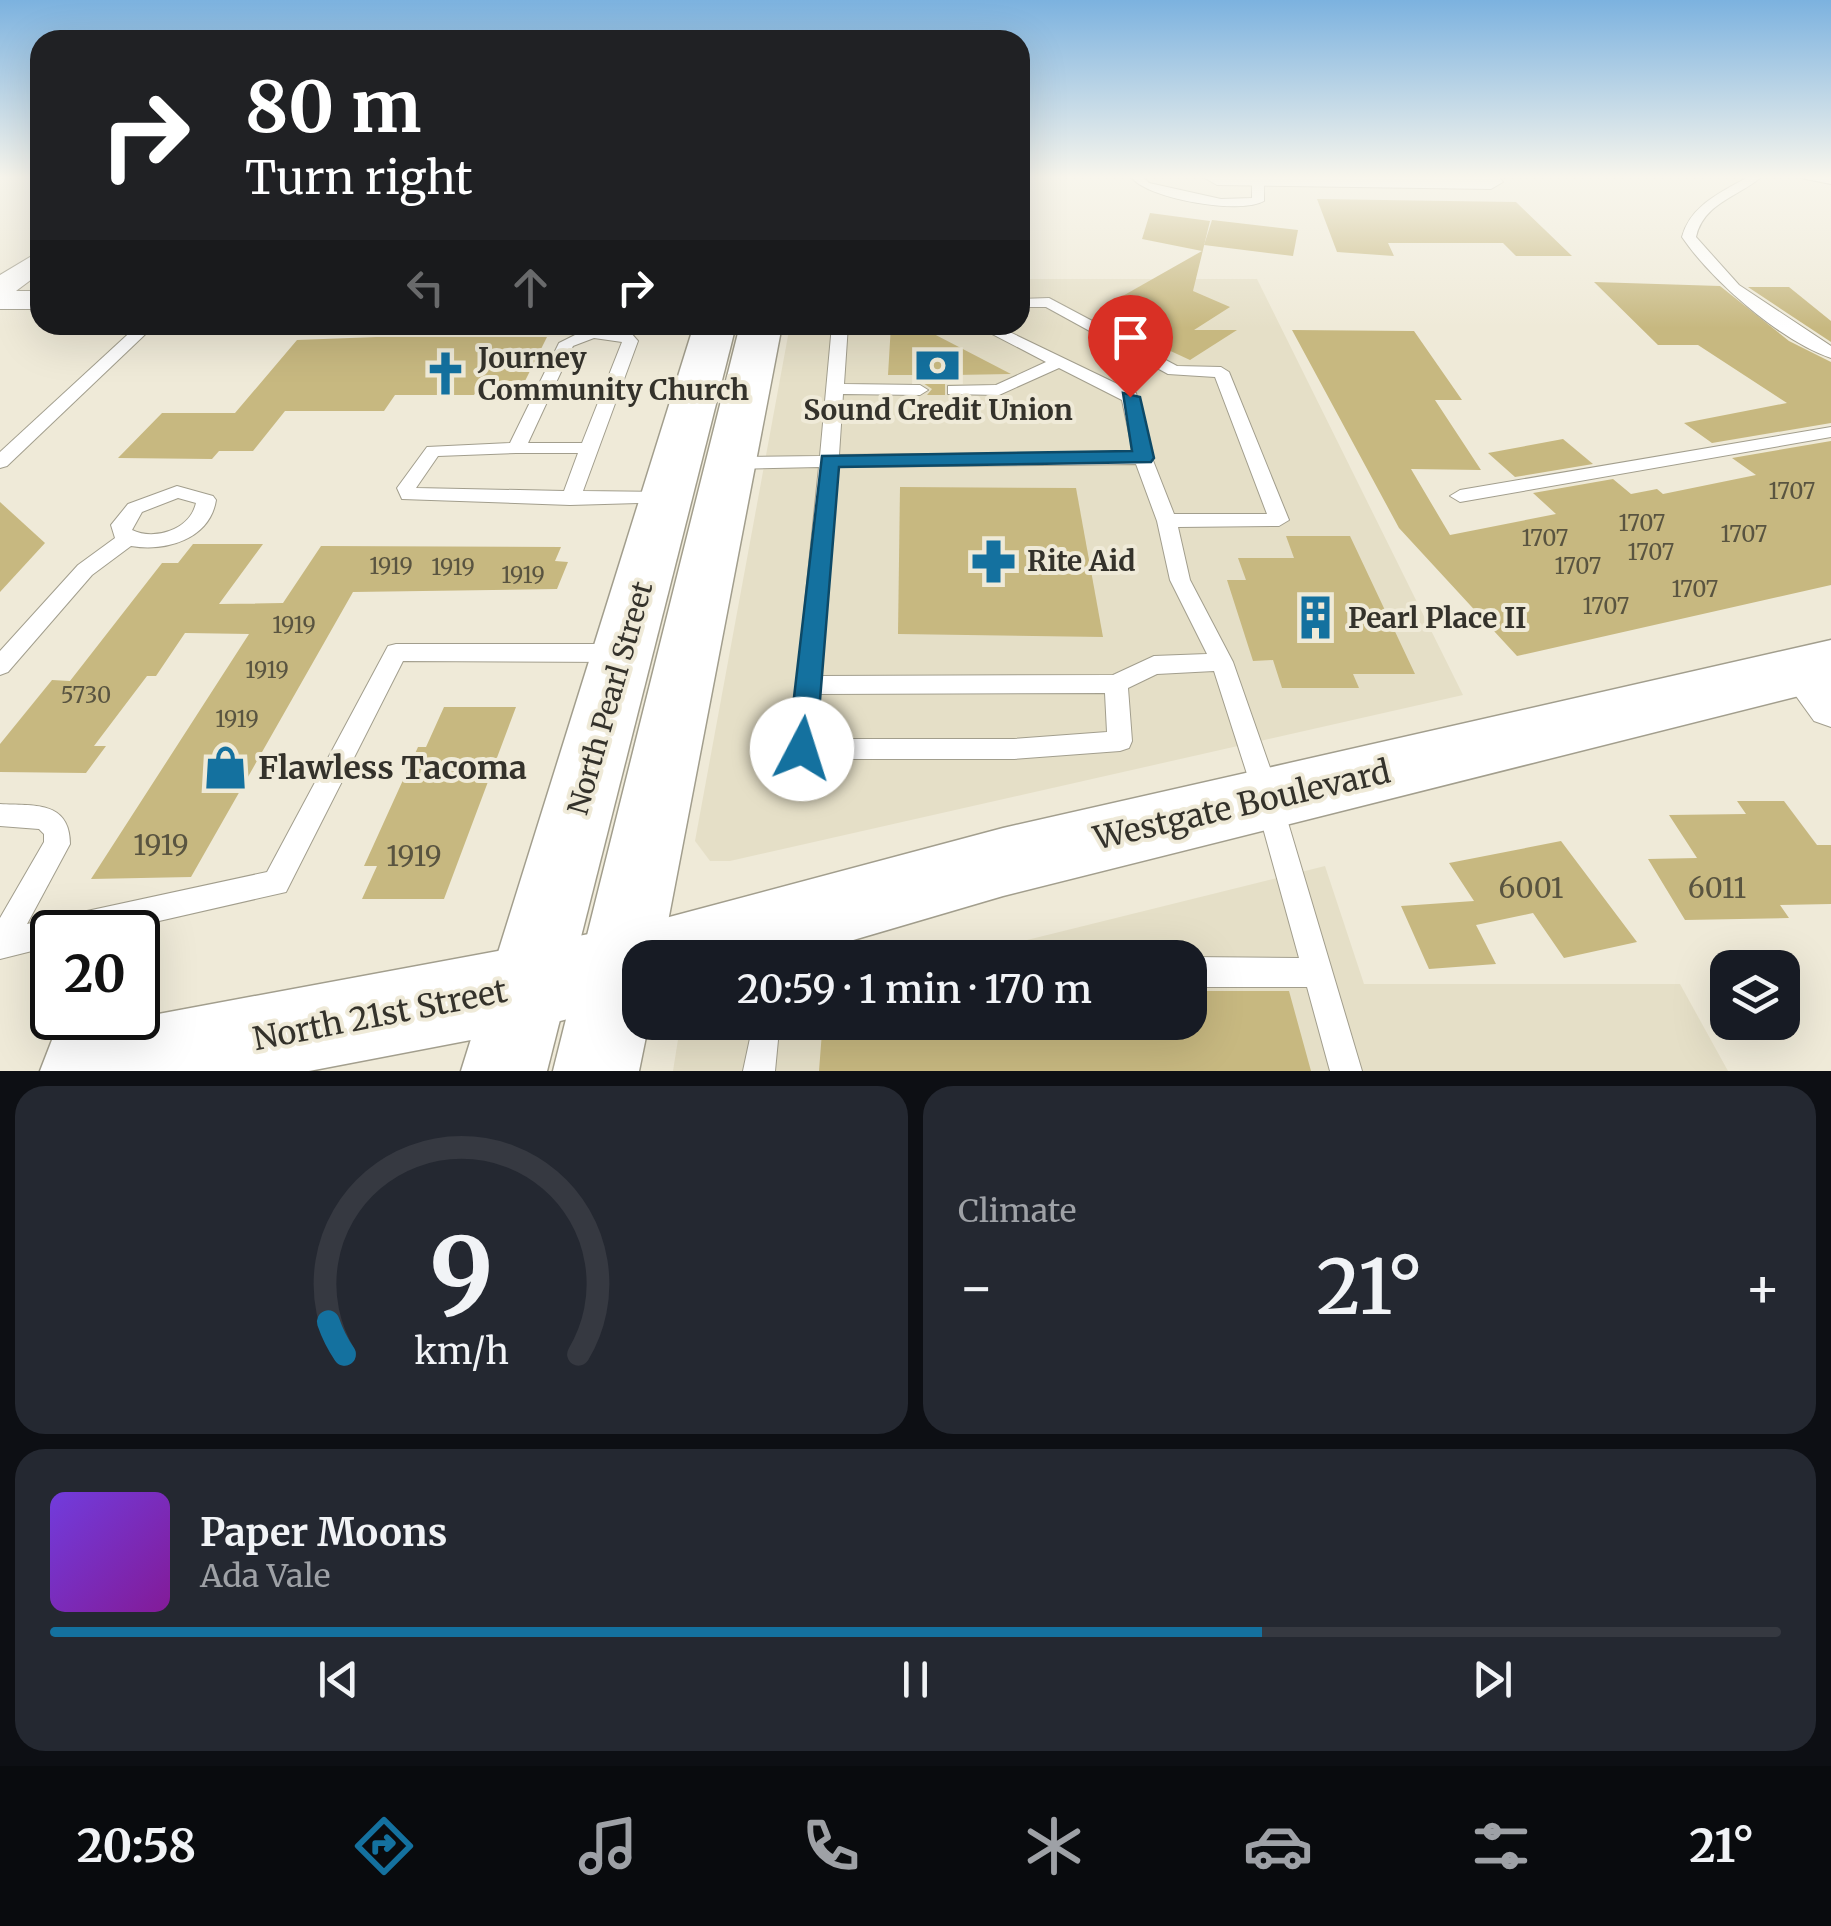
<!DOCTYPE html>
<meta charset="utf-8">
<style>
body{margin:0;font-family:Merriweather,serif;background:#242831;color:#f1f3f6;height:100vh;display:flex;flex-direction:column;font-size:38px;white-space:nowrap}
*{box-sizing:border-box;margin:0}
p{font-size:32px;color:#9ea1a6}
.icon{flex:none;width:55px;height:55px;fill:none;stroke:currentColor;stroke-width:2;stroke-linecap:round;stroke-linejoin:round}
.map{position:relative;height:1071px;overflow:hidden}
.details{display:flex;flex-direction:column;gap:15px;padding:15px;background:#0d0f14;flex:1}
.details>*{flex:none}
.top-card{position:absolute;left:30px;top:30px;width:1000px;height:305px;border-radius:30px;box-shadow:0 10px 40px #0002;background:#202124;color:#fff;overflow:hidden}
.controls{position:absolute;left:1710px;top:950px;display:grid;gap:20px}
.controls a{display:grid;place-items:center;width:90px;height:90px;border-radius:20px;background:#171b24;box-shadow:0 10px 40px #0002;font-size:50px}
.speed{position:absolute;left:30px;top:910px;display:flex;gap:20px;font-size:50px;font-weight:700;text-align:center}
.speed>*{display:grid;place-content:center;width:130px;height:130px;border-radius:50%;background:#171b24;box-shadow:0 10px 40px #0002;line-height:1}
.speed .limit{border:5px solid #111;border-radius:15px;background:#fff;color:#111}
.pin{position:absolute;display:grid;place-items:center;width:85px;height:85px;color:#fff;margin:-102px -42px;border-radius:50% 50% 50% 0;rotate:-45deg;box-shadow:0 0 10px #0007}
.pin .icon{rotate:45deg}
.me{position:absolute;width:110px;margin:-55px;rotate:5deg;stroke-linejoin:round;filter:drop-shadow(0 0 8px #0008)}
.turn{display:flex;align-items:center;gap:35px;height:210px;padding:0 50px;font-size:45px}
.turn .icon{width:130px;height:130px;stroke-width:2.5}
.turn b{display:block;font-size:70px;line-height:85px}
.lanes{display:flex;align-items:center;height:95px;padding:0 50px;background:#0003;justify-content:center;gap:50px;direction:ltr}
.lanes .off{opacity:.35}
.big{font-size:75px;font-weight:600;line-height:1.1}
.details .tile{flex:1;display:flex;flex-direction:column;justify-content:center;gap:15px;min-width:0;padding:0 35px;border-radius:30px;background:#242831}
.details .dial{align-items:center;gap:0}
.dial svg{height:260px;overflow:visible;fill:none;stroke:#363941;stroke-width:7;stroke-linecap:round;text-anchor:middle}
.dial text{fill:#f1f3f6;stroke:none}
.song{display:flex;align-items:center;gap:30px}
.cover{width:120px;height:120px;border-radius:15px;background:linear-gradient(135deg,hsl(260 70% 55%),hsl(290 70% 35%))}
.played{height:10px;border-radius:5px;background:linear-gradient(90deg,#14719f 70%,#363941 70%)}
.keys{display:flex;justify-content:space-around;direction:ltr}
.heat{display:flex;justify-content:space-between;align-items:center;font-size:55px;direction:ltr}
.details .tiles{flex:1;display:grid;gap:15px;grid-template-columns:1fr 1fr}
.tile:last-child{grid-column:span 2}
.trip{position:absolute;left:622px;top:940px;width:585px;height:100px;border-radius:30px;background:#171b24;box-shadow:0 10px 40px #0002;font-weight:600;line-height:100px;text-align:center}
.tab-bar{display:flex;height:160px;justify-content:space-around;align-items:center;background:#090b0e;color:#9ea1a6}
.tab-bar .icon{width:70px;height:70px}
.tab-bar .selected{color:#14719f}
.tab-bar b{font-size:45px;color:#f1f3f6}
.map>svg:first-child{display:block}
.built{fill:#e5dfc7}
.building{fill:#c7b880}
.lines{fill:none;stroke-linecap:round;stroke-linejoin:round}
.lane-casing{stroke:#a29e8d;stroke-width:2}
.street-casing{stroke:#a29e8d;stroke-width:2}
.secondary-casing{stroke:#a29e8d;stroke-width:3}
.primary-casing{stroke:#a29e8d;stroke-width:3}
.lane{fill:#fff;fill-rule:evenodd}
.street{fill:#fff;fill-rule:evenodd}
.secondary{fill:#fff;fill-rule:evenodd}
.primary{fill:#fff;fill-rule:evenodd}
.route{fill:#14719f;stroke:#0d4967;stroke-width:2.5}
.labels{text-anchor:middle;stroke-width:8;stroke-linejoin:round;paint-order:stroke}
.number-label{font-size:22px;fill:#595440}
.poi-label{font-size:28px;font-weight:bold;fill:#34322b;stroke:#efead8;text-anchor:start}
.street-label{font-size:28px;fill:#34322b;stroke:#efead8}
.near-number-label{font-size:28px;fill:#595440}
.near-poi-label{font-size:32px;font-weight:bold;fill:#34322b;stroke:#efead8;text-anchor:start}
.near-street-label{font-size:32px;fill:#34322b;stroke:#efead8}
</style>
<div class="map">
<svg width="1831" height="1071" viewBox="0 0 1831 1071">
<rect width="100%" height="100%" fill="#efead8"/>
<g class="built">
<path d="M 1020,279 L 1257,279 L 1463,695 L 730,861 L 710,861 L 695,841 L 790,325 L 1020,325 Z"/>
<path d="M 1325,866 L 1364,984 L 1680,984 L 1728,1071 L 673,1071 L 680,1027 L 699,1023 L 1190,1022 L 1190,958 L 959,957 Z"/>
</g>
<g class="building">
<path d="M 1317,199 L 1516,202 L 1572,256 L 1516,256 L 1503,243 L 1388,243 L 1394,256 L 1337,252 Z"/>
<path d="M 1150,213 L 1210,221 L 1193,291 L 1230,307 L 1194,330 L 1237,330 L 1190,360 L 1164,348 L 1158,352 L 1101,319 L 1116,310 L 1105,306 L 1202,251 L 1142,239 Z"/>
<path d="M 1212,220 L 1298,230 L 1293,256 L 1204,245 Z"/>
<path d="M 1594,282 L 1720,286 L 1789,341 L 1831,362 L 1831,423 L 1712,443 L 1684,423 L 1787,403 L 1698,345 L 1658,345 Z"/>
<path d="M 1748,287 L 1789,287 L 1831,321 L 1831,342 Z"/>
<path d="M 891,325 L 930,325 L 930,332 L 1011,374 L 954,375 L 954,382 L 945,383 L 945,395 L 927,395 L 932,389 L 920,381 L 920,375 L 888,375 Z"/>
<path d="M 1292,330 L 1414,331 L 1462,400 L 1435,400 L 1481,470 L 1411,469 L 1450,535 L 1556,514 L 1533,493 L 1613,479 L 1631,494 L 1657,489 L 1663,494 L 1756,475 L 1732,458 L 1831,441 L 1831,585 L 1517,656 L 1399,528 Z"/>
<path d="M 376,337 L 547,337 L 525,381 L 482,381 L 474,395 L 395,395 L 384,411 L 285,411 L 253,451 L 219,451 L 212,459 L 118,458 L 162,413 L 235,413 L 297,340 Z"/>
<path d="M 1563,439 L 1593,464 L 1515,477 L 1488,453 Z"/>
<path d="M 900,487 L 1076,488 L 1103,637 L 898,634 Z"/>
<path d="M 0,502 L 45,543 L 0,592 Z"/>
<path d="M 1286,536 L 1350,536 L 1415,674 L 1353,674 L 1359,688 L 1282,688 L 1273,660 L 1253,661 L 1227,580 L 1246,580 L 1238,558 L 1294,558 Z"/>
<path d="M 193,544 L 263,544 L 219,604 L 283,603 L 321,546 L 561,547 L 555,561 L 568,562 L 557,589 L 353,592 L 191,877 L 91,879 L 249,634 L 185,633 L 156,676 L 147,676 L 94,746 L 106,746 L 86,773 L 0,772 L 0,744 L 52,680 L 70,681 L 162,563 L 178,563 Z"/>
<path d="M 444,707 L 516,707 L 444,899 L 362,899 L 377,866 L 364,866 L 418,747 L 426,747 Z"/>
<path d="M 1737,801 L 1784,801 L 1817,845 L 1831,845 L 1831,904 L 1780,905 L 1789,918 L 1685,920 L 1648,859 L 1697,858 L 1669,815 L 1746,814 Z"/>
<path d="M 1561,841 L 1637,942 L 1564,958 L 1533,913 L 1476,925 L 1496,964 L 1429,969 L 1401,906 L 1474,901 L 1449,863 Z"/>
<path d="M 1190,991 L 1289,991 L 1311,1071 L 819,1071 L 822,1032 L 949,1034 L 949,1022 L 1190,1022 Z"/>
</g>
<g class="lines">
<defs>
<g id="lane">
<path d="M 1132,178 L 1144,178 L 1149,183 L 1221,199 L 1252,198 L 1252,181 L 1260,178 L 1264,181 L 1264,201 C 1240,215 1149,199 1132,178 Z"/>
<path d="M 1746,178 L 1760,178 C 1737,197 1703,204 1696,237 L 1739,285 L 1831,346 L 1831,358 C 1781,341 1712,281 1682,237 C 1690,206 1720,193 1746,178 Z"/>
<path d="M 1801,178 L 1831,178 L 1831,184 Z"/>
<path d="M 1049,298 L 1177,366 L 1221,367 L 1229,372 L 1289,520 L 1279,526 L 1178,527 L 1190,580 L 1233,662 L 1281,799 L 1362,1071 L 1330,1071 L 1307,987 L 1190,987 L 1190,957 L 1299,958 L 1255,799 L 1214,671 L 1157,674 L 1128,688 L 1132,741 L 1129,748 L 1120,751 L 1014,759 L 802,759 L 793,756 L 790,749 L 819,467 L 732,469 L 723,463 L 732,457 L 820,456 L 832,325 L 848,325 L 844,384 L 920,385 L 928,390 L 920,395 L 843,394 L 839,455 L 1133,452 L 1122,400 L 1059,368 L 999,395 L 948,394 L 948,386 L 996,385 L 1046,362 L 975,325 L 995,325 L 1136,393 L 1152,458 L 1174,514 L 1267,514 L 1215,377 L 1168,374 L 1046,307 L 1020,307 L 1020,299 ZM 1136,464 L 1157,521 L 1170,580 L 1207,654 L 1154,656 L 1113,675 L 820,676 L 838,467 ZM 1105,693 L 1107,732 L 1014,739 L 815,739 L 819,694 Z"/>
<path d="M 138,325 L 155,325 L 7,466 L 0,468 L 0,452 Z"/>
<path d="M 587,325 L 603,325 L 601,329 L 631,333 L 638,341 L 583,491 L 666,492 L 676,498 L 673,502 L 570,505 L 402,499 L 397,488 L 427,447 L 510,443 L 559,343 L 585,330 ZM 594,338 L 622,342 L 582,443 L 528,443 L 573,346 ZM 516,453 L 578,453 L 564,491 L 416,488 L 438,456 Z"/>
<path d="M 1831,427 L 1831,437 L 1460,502 L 1450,496 L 1460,490 Z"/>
<path d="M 177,486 L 213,496 L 216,500 C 210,539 166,552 131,546 L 92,575 L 8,672 L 0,675 L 0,651 L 78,565 L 115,538 L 111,525 L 128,504 ZM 178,498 L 196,503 C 190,530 154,541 132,530 L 142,512 Z"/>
<path d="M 396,644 L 617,644 L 625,647 L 628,653 L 625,659 L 617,662 L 403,661 L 286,892 L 111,932 L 52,932 L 52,946 L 0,959 L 0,918 L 44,842 L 44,834 L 39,829 L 0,826 L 0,804 C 33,806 70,800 70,844 L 27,924 L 267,872 L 388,646 Z"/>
<path d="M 763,1025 L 774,1029 L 778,1040 L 775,1071 L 743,1071 L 752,1029 Z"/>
</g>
<g id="street">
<path d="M 1205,178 L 1500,178 L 1503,182 L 1491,189 L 1217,185 Z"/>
<path d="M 40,251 L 40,273 L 16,291 L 40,291 L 40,309 L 0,309 L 0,275 Z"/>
<path d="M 1801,653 L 1817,659 L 1831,675 L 1831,727 L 1814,721 L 1778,671 L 1785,659 Z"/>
</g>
<path id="secondary" d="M 1831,640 L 1831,688 L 1003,896 L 792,958 L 640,958 L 640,1001 L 528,1029 L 309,1071 L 40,1071 L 52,1040 L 83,1028 L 643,924 L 1003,828 Z"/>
<g id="primary">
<path d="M 694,325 L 736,325 L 547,1071 L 461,1071 Z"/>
<path d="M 740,325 L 782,325 L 661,958 L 640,958 L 640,1022 L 649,1022 L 639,1071 L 553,1071 Z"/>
</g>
</defs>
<use href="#lane" class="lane-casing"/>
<use href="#street" class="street-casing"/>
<use href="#secondary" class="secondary-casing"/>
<use href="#primary" class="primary-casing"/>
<use href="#lane" class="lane"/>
<use href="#street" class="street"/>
<use href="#secondary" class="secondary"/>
<use href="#primary" class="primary"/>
</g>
<linearGradient id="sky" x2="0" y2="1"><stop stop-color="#7cb2df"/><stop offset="0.54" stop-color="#f8f6ed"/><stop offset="1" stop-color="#f8f6ed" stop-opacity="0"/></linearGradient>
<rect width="1831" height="328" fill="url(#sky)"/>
<path class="route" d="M 1123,393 L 1140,397 L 1154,458 L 1151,462 L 839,467 L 816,749 L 812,757 L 792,757 L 788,749 L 822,456 L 1132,451 Z"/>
<defs>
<symbol id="bank-bare" viewBox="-9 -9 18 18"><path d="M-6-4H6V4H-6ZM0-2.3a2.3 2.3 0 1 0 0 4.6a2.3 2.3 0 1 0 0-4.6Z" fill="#14719f" stroke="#efead8" stroke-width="2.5" paint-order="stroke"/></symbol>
<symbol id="church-bare" viewBox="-9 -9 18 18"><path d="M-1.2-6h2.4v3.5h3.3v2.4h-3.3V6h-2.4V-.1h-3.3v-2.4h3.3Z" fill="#14719f" stroke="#efead8" stroke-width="2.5" paint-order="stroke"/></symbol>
<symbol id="pharmacy-bare" viewBox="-9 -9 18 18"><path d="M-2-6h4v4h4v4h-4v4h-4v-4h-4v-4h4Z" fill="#14719f" stroke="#efead8" stroke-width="2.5" paint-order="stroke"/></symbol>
<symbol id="building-bare" viewBox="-9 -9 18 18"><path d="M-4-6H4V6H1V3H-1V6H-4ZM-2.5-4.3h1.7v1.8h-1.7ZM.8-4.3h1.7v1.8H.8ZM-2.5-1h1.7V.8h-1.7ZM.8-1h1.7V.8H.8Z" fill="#14719f" stroke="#efead8" stroke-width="2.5" paint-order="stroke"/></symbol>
<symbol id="shop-bare" viewBox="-9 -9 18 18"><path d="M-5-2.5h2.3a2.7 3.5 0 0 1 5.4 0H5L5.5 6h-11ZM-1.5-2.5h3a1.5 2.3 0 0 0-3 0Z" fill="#14719f" stroke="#efead8" stroke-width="2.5" paint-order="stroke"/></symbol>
</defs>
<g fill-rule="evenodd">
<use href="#bank-bare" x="906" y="334" width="63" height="63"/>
<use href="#church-bare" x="414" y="342" width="63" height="63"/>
<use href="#pharmacy-bare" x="962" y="530" width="63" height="63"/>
<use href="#building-bare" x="1284" y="586" width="63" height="63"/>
<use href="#shop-bare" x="194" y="736" width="63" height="63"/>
</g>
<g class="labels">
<g class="number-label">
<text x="1792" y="499">1707</text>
<text x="1642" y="531">1707</text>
<text x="1744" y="542">1707</text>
<text x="1545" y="546">1707</text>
<text x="1651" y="560">1707</text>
<text x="391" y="574">1919</text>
<text x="1578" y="574">1707</text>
<text x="453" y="575">1919</text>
<text x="523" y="583">1919</text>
<text x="1695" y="597">1707</text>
<text x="1606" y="614">1707</text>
<text x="294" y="633">1919</text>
<text x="267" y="678">1919</text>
<text x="86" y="703">5730</text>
<text x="237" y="727">1919</text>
</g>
<g class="poi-label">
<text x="478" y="368">Journey<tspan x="478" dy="32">Community Church</tspan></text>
<text x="938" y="420" text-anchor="middle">Sound Credit Union</text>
<text x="1027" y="571">Rite Aid</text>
<text x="1348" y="628">Pearl Place II</text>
</g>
<g class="street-label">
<text transform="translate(610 698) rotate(-74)" y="10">North Pearl Street</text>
</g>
<g class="near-number-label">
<text x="161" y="855">1919</text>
<text x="414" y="866">1919</text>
<text x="1531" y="898">6001</text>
<text x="1717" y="898">6011</text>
</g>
<g class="near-poi-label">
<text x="258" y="779">Flawless Tacoma</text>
</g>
<g class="near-street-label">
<text transform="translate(1242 805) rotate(-13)" y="11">Westgate Boulevard</text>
<text transform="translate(380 1015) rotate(-11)" y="11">North 21st Street</text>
</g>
</g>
</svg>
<div class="controls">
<a><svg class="icon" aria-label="layers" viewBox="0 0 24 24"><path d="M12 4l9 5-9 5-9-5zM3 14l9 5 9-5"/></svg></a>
</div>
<div class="speed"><div class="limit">20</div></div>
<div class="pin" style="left:1130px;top:397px;background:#d93025"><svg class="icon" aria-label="arrive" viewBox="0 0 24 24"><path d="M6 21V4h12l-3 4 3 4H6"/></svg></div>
<svg class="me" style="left:802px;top:749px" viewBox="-20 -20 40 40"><circle r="19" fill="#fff"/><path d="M0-13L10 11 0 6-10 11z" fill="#14719f"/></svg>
<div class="trip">20:59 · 1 min · 170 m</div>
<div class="top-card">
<div class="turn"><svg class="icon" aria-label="right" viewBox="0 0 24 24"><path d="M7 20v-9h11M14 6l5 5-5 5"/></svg><div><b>80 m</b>Turn right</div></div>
<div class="lanes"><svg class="icon off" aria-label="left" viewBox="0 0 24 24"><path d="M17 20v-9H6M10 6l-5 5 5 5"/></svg><svg class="icon off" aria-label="ahead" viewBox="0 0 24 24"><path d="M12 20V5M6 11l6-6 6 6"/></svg><svg class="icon" aria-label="right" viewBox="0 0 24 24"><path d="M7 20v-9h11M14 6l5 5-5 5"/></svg></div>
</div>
</div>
<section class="details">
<div class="tiles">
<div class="tile dial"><svg viewBox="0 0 100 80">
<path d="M14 69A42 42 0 1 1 86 69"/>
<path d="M14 69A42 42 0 0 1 9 59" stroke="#14719f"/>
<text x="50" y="56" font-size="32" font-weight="700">9</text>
<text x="50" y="72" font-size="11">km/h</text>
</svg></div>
<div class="tile"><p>Climate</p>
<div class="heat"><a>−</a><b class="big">21°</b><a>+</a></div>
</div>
<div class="tile">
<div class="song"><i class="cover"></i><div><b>Paper Moons</b><p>Ada Vale</p></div></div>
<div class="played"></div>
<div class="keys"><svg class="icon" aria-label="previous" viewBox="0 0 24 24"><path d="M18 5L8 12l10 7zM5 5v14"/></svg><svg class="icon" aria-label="pause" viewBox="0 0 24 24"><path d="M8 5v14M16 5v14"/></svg><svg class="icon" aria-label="next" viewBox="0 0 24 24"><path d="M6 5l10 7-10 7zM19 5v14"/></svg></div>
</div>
</div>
</section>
<nav class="tab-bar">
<b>20:58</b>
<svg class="icon selected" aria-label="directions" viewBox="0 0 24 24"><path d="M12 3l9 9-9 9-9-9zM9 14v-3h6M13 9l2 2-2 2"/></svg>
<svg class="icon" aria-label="music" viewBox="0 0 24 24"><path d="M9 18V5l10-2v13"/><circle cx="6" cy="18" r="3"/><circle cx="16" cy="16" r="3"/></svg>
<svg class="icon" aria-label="phone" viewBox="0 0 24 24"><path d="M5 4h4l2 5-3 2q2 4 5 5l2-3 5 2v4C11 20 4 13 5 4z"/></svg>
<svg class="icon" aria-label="climate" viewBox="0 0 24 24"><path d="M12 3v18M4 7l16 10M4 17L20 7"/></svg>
<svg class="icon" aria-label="car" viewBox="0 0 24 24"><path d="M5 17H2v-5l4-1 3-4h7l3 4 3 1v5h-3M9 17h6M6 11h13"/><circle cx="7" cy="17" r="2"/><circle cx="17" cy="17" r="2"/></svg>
<svg class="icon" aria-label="filters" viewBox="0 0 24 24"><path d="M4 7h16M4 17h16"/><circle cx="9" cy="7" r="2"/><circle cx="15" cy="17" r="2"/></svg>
<b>21°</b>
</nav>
